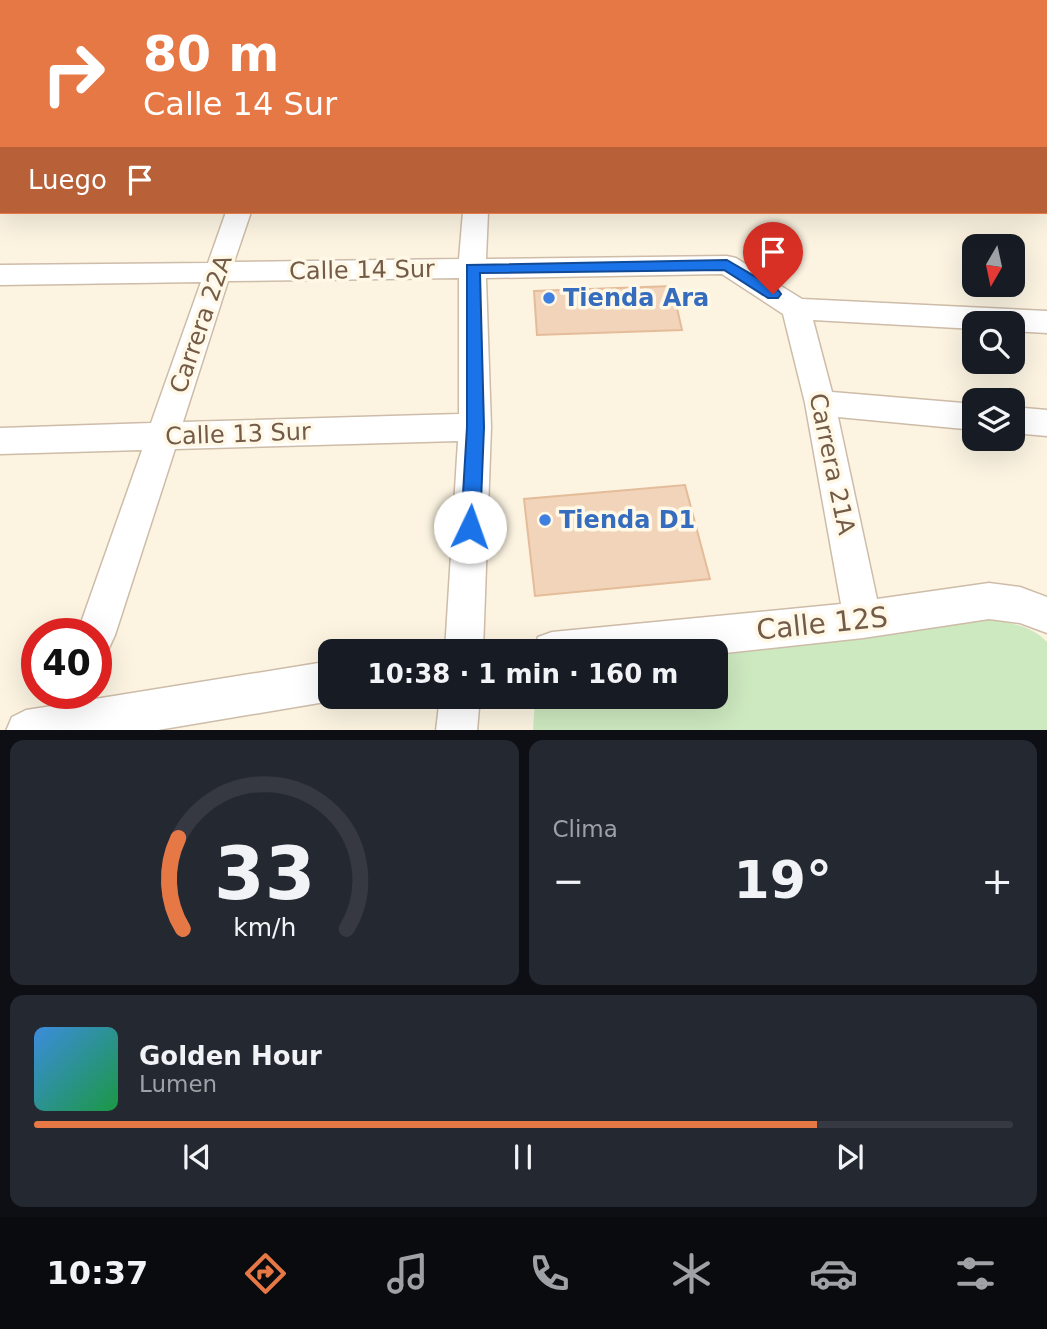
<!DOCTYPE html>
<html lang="es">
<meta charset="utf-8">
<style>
body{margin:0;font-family:"DejaVu Sans",sans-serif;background:#242831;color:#f1f3f6;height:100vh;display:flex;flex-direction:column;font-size:26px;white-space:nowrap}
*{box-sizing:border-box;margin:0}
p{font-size:23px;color:#9ea1a6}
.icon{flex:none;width:38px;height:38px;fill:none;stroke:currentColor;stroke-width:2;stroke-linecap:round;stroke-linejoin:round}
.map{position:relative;height:730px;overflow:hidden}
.drawer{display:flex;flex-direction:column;gap:10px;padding:10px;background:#0d0f14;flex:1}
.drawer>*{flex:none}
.top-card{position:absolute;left:0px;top:0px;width:1048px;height:214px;box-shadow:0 7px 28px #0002;background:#e67846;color:#fff;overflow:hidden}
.needle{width:46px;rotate:189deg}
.tools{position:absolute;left:962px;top:234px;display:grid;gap:14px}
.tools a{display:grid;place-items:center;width:63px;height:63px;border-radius:14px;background:#171b24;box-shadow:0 7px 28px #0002;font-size:35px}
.speed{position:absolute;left:21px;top:618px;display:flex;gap:14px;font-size:35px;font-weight:700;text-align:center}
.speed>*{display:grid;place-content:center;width:91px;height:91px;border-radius:50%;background:#171b24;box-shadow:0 7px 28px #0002;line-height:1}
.speed .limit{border:10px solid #d22;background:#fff;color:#111}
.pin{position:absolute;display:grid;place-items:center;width:60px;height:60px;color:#fff;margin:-72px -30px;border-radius:50% 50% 50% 0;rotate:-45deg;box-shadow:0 0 7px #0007}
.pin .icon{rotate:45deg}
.me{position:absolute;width:77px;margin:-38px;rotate:3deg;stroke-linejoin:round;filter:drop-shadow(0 0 5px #0008)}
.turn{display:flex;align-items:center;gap:24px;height:147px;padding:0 28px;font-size:32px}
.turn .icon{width:91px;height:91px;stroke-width:2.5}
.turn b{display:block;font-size:49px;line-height:60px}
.then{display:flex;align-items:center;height:66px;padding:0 28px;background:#0003;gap:14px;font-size:26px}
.big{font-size:52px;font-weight:700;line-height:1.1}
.drawer .widget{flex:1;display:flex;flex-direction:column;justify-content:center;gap:10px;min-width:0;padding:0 24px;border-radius:14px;background:#242831}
.drawer .dial{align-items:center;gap:0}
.dial svg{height:182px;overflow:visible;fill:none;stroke:#363941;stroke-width:7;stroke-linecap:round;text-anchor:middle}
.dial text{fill:#f1f3f6;stroke:none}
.song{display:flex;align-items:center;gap:21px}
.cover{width:84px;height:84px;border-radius:10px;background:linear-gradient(135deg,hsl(210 70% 55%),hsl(140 70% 35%))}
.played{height:7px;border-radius:4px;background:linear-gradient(90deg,#e67846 80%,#363941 80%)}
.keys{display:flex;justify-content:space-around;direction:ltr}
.heat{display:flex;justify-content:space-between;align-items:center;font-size:38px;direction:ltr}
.drawer .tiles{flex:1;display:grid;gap:10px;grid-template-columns:1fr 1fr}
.widget:last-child{grid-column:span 2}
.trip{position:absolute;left:318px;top:639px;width:410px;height:70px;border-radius:14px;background:#171b24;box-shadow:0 7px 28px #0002;font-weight:700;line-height:70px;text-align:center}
.tabs{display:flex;height:112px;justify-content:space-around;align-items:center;background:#090b0e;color:#9ea1a6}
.tabs .icon{width:49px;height:49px}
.tabs .on{color:#e67846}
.tabs b{font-size:32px;color:#f1f3f6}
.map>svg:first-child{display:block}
.green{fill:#cde9c0}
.building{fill:#f1d4b9;stroke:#e4bc9a;stroke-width:2}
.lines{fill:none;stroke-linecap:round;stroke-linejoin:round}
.minor-casing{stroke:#cdbca8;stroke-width:3}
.minor{fill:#fff;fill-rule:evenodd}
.route{fill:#1a73e8;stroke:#114b97;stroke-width:2}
.shop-dot{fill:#3f7fe0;stroke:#fff8e7;stroke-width:2.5}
.labels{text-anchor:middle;stroke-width:7;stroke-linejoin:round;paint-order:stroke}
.street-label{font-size:24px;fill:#735b48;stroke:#fff8e7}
.shop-label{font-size:24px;font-weight:bold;fill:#366cbe;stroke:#fff8e7;text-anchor:start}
.near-street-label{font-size:28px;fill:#735b48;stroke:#fff8e7}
</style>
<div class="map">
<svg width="1047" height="731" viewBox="0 0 1047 731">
<rect width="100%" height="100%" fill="#fcf4e1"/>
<path class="green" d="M 985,619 C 1007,622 1031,625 1047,642 L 1047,730 L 533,731 L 535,697 L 716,696 L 716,652 L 877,636 Z"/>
<g class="building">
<path d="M 672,286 L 682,330 L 537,335 L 534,291 Z"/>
<path d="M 685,485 L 710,579 L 535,596 L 524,499 Z"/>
</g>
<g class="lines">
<defs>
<g id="minor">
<path d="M 63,0 L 81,0 L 62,2 Z"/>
<rect x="305" y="0" width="18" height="2"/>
<rect x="477" y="0" width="18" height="2"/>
<rect x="698" y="0" width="18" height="2"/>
<rect x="912" y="0" width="18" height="2"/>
<path d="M 2,7 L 2,20 L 0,21 L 0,8 Z"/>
<rect x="1046" y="24" width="1" height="12"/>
<rect x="0" y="62" width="2" height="12"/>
<rect x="1046" y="80" width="1" height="12"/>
<path d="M 0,93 L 2,93 L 0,107 Z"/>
<rect x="0" y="149" width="2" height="14"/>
<path d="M 226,212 L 251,212 L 234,262 L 459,259 L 463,212 L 488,212 L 486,259 L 727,256 L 736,258 L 802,299 L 1047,311 L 1047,333 L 1013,331 L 1013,324 L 975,324 L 975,329 L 813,320 L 832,392 L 975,404 L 975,430 L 838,417 L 877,599 L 989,583 L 1020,587 L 1047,597 L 1047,633 L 1020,623 L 989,619 L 863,638 L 716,654 L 716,651 L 533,651 L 538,637 L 552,632 L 841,604 L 805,403 L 783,314 L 722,274 L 486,278 L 491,427 L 483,651 L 445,651 L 458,441 L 175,449 L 115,635 L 109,648 L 96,654 L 96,634 L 77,634 L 142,450 L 0,454 L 0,428 L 151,423 L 201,282 L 0,285 L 0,265 L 208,263 ZM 459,278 L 459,414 L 183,422 L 228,281 Z"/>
<path d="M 1013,407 L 1047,410 L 1047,436 L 1013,433 Z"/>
<path d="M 331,661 L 331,696 L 341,696 L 331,701 L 152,731 L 6,731 L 12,717 L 26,710 L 52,706 L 57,693 L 96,691 L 95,699 Z"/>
<path d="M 440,696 L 480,696 L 477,731 L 436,731 Z"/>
</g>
</defs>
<use href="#minor" class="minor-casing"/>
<use href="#minor" class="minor"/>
</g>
<path class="route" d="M 727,260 L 778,290 L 781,294 L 778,298 L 768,298 L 724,270 L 480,273 L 484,427 L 480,527 L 477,533 L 470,535 L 464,533 L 461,527 L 467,427 L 467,265 Z"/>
<g class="shop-dot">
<circle cx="549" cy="298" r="7"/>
<circle cx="545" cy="520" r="7"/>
</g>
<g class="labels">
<g class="street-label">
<text transform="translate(362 270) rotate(-1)" y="8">Calle 14 Sur</text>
<text transform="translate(201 324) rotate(-71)" y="8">Carrera 22A</text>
<text transform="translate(238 434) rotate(-2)" y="8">Calle 13 Sur</text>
<text transform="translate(832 464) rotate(78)" y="8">Carrera 21A</text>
</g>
<g class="shop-label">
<text x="563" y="306">Tienda Ara</text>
<text x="559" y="528">Tienda D1</text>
</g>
<g class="near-street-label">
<text transform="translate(822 623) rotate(-6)" y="10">Calle 12S</text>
</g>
</g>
</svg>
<div class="tools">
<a><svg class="needle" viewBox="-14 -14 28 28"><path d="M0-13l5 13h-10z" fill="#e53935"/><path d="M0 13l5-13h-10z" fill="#9ea1a6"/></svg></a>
<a><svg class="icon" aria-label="search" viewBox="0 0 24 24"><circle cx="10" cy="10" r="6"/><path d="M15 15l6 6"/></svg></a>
<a><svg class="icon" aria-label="layers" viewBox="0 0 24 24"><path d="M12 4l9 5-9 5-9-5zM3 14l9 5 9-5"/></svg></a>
</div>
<div class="speed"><div class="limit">40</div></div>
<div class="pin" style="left:773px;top:294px;background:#d93025"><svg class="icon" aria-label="arrive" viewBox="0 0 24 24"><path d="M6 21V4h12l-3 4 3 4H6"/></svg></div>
<svg class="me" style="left:470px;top:527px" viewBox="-20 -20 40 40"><circle r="19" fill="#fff"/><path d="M0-13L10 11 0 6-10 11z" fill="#1a73e8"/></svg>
<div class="trip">10:38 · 1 min · 160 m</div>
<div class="top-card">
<div class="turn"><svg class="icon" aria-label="right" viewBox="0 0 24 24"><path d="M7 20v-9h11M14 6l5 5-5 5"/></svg><div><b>80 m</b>Calle 14 Sur</div></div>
<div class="then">Luego<svg class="icon" aria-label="arrive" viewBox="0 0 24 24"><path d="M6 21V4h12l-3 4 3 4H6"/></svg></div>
</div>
</div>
<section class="drawer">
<div class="tiles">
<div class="widget dial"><svg viewBox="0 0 100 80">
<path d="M14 69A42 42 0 1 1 86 69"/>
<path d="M14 69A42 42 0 0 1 12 29" stroke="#e67846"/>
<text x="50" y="56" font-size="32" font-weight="700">33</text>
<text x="50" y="72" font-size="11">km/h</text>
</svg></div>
<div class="widget"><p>Clima</p>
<div class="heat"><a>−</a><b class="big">19°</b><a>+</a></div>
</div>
<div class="widget">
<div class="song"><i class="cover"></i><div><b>Golden Hour</b><p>Lumen</p></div></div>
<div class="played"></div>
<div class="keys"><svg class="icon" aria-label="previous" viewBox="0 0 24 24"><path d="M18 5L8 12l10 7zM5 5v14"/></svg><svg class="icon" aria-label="pause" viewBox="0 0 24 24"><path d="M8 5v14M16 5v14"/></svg><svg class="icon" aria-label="next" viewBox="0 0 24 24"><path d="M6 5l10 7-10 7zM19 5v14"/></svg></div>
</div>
</div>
</section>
<nav class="tabs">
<b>10:37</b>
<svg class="icon on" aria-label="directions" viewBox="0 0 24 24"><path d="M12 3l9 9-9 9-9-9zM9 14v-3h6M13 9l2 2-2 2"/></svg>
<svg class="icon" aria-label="music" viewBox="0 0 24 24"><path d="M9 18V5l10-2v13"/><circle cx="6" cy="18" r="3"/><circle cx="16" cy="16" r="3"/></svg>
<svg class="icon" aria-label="phone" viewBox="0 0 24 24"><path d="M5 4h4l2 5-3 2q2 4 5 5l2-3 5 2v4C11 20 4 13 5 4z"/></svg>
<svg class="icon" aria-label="climate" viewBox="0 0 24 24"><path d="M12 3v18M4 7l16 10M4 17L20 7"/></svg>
<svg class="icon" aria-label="car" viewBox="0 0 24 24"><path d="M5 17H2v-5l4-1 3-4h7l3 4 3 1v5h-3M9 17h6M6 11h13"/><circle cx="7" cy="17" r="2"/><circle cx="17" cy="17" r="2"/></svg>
<svg class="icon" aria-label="filters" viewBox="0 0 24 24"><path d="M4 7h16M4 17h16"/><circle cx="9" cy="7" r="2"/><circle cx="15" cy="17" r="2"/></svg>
</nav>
